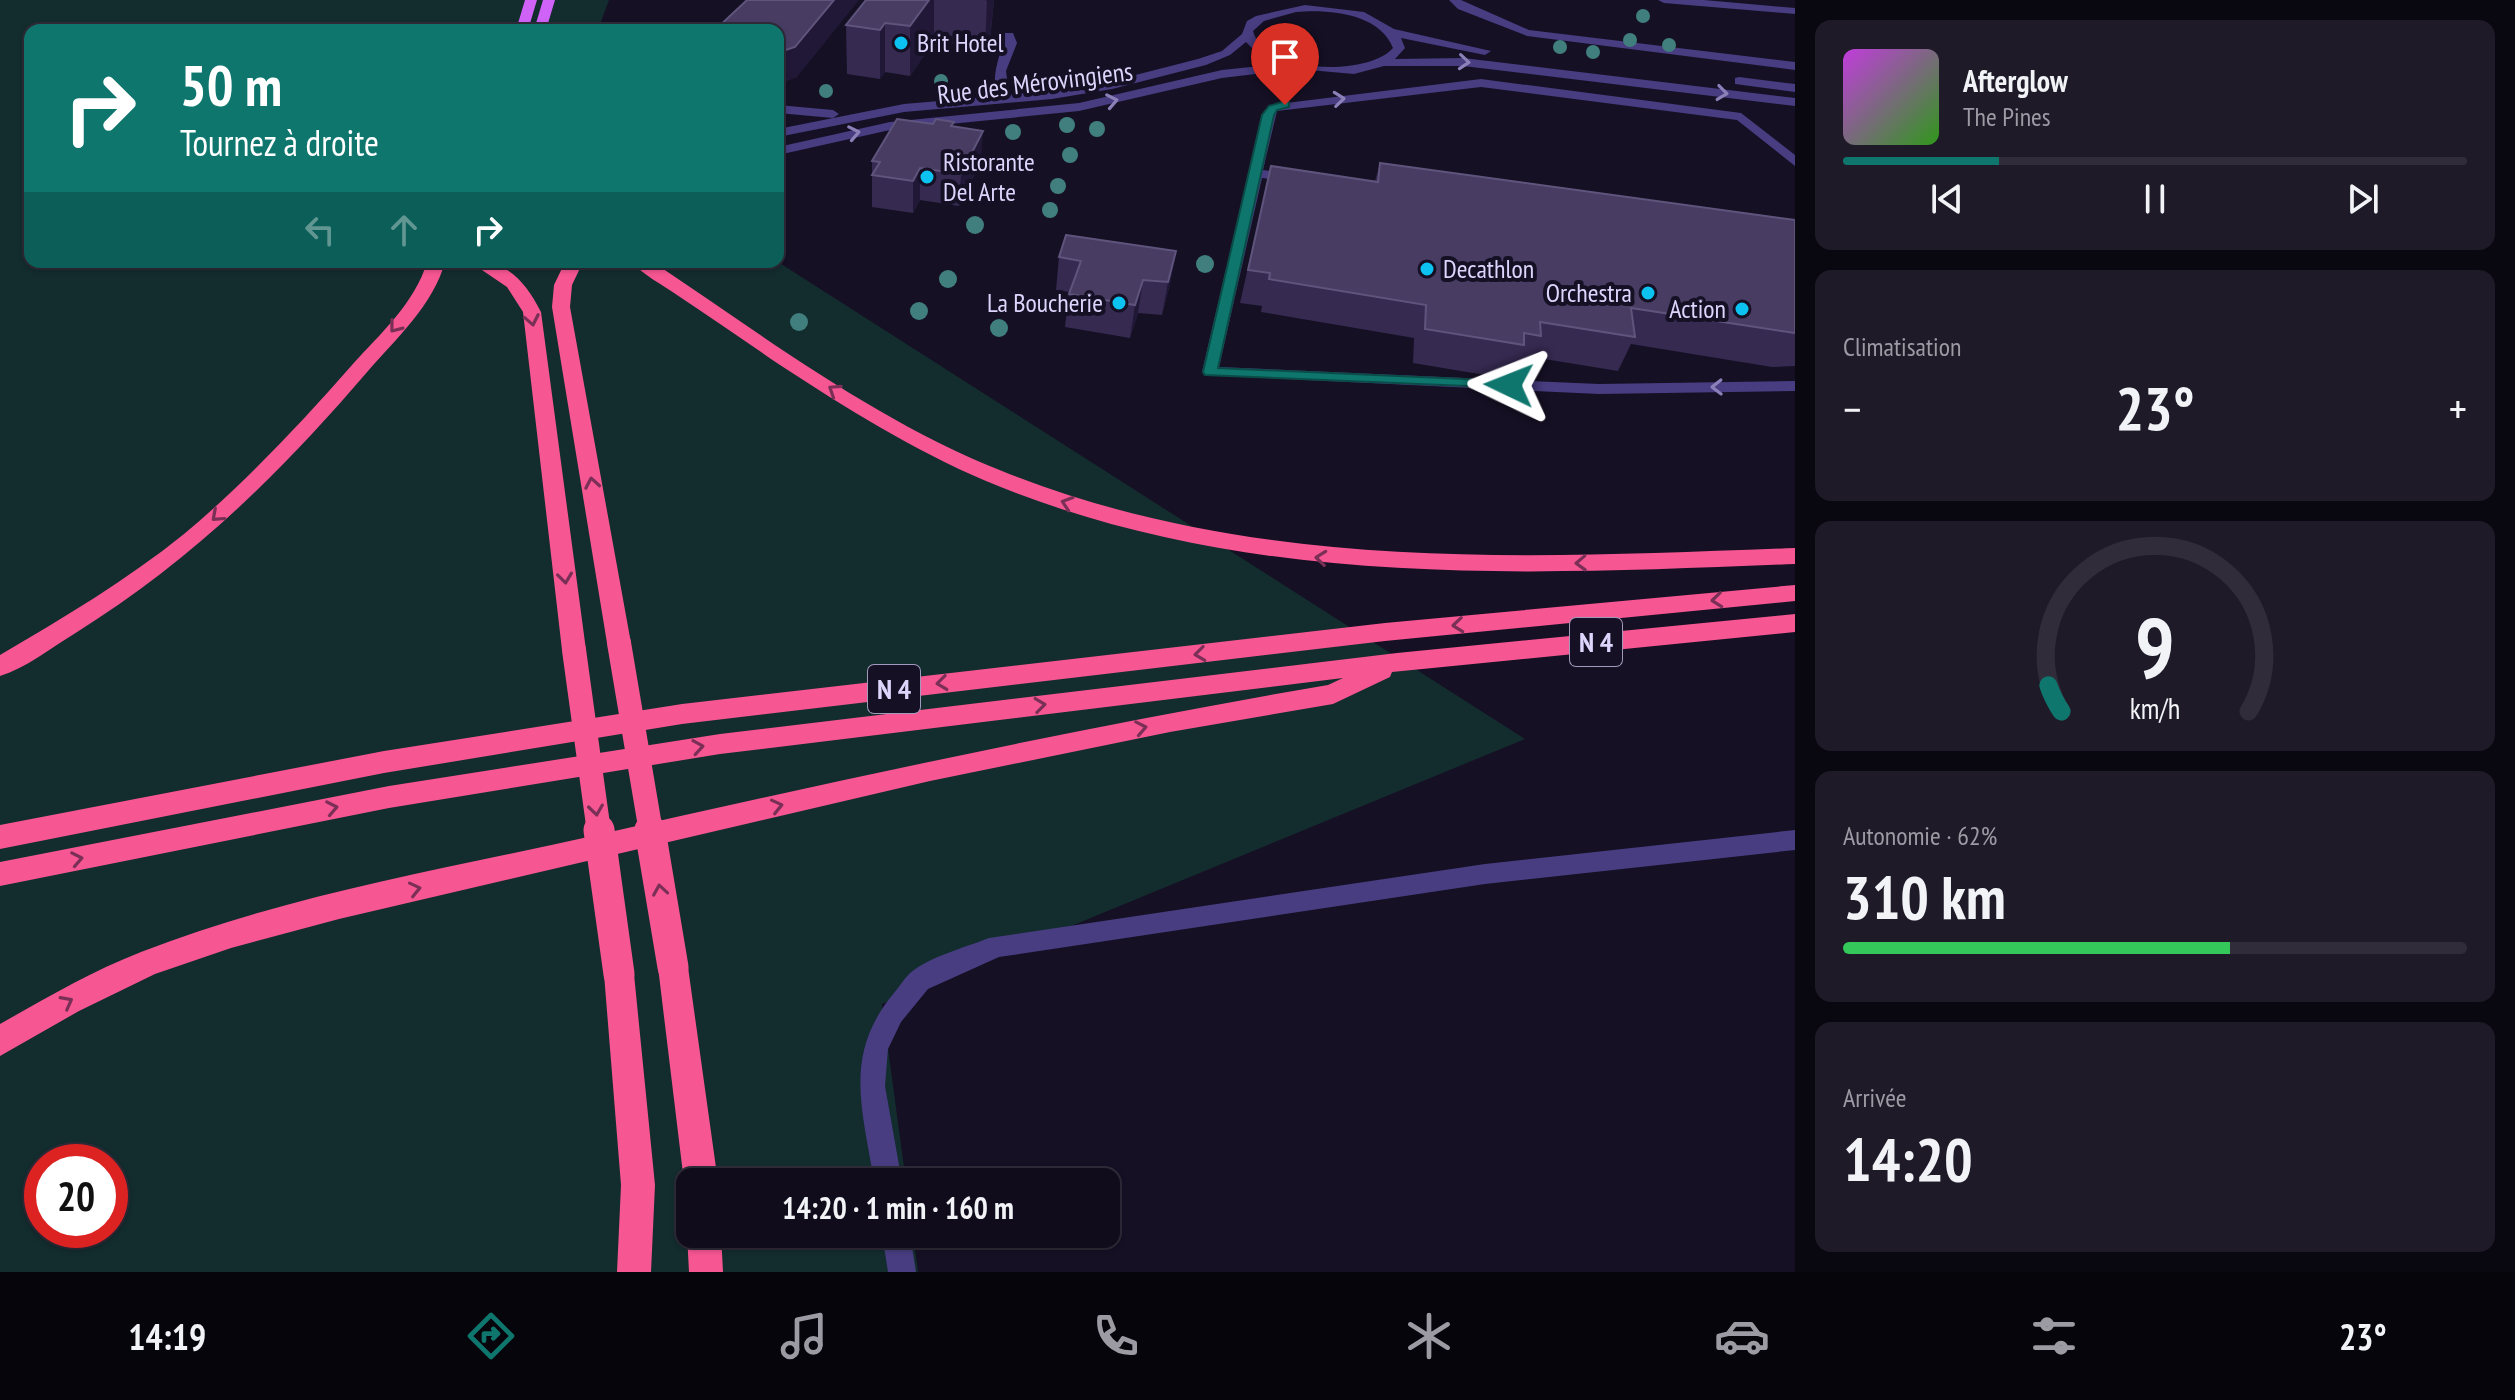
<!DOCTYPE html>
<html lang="fr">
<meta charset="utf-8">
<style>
body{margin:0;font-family:"PT Sans Narrow",sans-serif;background:#1e1a28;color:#f1f3f6;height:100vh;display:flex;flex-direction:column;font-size:30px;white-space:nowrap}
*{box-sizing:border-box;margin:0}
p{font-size:26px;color:#9c9ba3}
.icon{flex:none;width:44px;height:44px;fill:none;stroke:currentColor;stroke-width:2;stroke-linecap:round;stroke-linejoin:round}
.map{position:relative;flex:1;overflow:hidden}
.panel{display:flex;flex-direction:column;gap:20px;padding:20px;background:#09070f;width:720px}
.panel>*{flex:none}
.top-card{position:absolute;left:24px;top:24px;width:760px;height:244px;border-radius:16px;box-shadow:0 2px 6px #0004,0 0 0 2px #302c3a;background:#0f766e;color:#fff;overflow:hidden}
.speed{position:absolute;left:24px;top:1144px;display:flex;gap:16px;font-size:40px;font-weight:700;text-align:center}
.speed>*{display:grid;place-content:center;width:104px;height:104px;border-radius:50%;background:#100c1b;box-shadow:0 2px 6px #0004,0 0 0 2px #302c3a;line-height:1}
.speed .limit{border:12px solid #d22;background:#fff;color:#111}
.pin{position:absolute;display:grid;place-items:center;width:68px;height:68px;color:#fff;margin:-82px -34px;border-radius:50% 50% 50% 0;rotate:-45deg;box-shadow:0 0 8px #0007}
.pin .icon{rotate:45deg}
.me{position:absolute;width:88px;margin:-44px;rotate:272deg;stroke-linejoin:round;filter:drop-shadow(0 0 6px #0008)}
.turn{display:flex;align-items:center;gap:28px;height:168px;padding:0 24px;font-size:36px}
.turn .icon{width:104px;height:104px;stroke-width:2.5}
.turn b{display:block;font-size:56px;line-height:68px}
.lanes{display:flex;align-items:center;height:76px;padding:0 24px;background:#0003;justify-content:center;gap:40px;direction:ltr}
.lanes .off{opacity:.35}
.big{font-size:60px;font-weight:600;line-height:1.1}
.panel .widget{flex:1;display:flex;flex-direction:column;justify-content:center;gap:12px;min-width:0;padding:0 28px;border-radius:16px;background:#1e1a28}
.panel .dial{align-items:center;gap:0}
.dial svg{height:208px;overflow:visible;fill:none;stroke:#302c3a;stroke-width:7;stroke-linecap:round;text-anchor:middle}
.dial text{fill:#f1f3f6;stroke:none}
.song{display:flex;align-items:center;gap:24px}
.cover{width:96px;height:96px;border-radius:12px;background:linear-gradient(135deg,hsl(290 70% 55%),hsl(110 70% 35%))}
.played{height:8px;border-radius:4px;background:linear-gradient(90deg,#0f766e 25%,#302c3a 25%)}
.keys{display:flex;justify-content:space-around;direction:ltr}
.heat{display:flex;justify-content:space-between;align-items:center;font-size:44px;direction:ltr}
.charge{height:12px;border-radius:6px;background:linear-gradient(90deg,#34c759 62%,#302c3a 0)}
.trip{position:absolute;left:676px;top:1168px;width:444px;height:80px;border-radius:16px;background:#100c1b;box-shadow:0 2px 6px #0004,0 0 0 2px #302c3a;font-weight:600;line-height:80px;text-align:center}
.tab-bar{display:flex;height:128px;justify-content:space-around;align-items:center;background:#06050b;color:#9c9ba3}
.tab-bar .icon{width:56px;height:56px}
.tab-bar .on{color:#0f766e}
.tab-bar b{font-size:36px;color:#f1f3f6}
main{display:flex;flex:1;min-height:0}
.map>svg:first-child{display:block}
.green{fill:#132c2e;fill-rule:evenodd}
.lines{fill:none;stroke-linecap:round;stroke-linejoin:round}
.minor{fill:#473d80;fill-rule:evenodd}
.major{fill:#cf62f7;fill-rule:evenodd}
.highway{fill:#f65692;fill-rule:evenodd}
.highway-bridge-far1{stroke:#f65692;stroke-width:24}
.highway-bridge{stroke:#f65692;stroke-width:31}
.tree{fill:#407f7e}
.wall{fill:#362a51}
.shaded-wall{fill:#211837}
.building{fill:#483c63;stroke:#5f547c;stroke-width:2}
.oneway{stroke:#8b81b8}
.oneway2{stroke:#7a3056}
.route{fill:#0f766e;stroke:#0a4d48;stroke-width:2}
.poi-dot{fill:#0cc2f1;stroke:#151024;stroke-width:3}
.labels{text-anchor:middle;stroke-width:8;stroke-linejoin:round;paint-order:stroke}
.far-poi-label{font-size:26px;fill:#ded5fd;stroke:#151024;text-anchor:start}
.far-street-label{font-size:26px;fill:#ded5fd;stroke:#151024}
.shield{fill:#151024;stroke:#a29abc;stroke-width:2}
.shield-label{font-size:28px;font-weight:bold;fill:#ded5fd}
</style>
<main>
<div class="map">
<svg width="1795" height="1272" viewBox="0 0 1795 1272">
<rect width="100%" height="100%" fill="#151024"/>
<path class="green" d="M 0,0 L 609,0 L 598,30 L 30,30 L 30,262 L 778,262 L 1525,739 L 882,1004 L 906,1182 L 690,1182 L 690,1234 L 913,1234 L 918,1272 L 0,1272 ZM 42,1162 L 110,1162 L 110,1230 L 42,1230 Z"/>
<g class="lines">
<g class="minor">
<path d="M 1449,0 L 1461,0 L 1529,30 L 1795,62 L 1795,70 L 1527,36 L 1458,9 Z"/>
<path d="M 1658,0 L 1704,0 L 1795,8 L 1795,14 L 1664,3 Z"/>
<path d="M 1305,5 L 1364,12 L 1394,29 L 1491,51 L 1485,55 L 1401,38 L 1405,48 L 1395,59 L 1463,58 L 1795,98 L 1795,106 L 1463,66 L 1384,66 L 1354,74 L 1298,69 L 1222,78 L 1079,111 L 890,130 L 778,155 L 778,147 L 890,122 L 1079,103 L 1222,70 L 1280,64 L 1256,52 L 1246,42 L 1230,55 L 1206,65 L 1112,89 L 1052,99 L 904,112 L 778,137 L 778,129 L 904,104 L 997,96 C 990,72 1002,54 1005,33 L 1013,33 L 1017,43 L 1006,71 L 1009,95 L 1112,81 L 1198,59 L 1222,51 L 1242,34 L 1247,21 L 1256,16 ZM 1296,12 C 1329,9 1379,13 1393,48 C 1367,77 1265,74 1253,31 L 1264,21 Z"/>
<path d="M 1739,77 L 1795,84 L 1795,92 L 1735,84 L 1735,78 Z"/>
<path d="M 1481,79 L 1741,113 L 1795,155 L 1795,166 L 1737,120 L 1481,87 L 1277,111 L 1263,170 L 1295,174 L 1302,178 L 1295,182 L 1262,178 L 1219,367 L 1599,384 L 1795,381 L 1795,391 L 1599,394 L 1204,375 L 1202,372 L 1262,115 L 1269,105 Z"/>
<path d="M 778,105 L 833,110 L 839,114 L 833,118 L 778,113 Z"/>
<path d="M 1795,830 L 1795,850 L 1485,884 L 999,957 L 928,989 L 901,1022 L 888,1049 L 885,1086 L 902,1182 L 874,1182 C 863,1110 842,1055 894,993 C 899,987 904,979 910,973 C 931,956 964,948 989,938 L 1485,864 Z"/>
<path d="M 882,1234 L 910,1234 L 916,1272 L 888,1272 Z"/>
</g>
<g class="major">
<path d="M 525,0 L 537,0 L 528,30 L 516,30 Z"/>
<path d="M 543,0 L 555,0 L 546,30 L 534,30 Z"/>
<path d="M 469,262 L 545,262 C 532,272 481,272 469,262 Z"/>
</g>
<g class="highway">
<path d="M 427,262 L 445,262 C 433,305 397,338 368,371 C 278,476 192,560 74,634 C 51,648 26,668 0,676 L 0,655 C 63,618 127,580 184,534 C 245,483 300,424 352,365 C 380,334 415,303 427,262 Z"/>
<path d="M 478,262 C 510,262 527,285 541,312 L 586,650 L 583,656 L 574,659 L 565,656 L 562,650 L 523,312 L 507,287 L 479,268 Z"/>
<path d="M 565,262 L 583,262 L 572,285 L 570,307 L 631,643 L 628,649 L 619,652 L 610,649 L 607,643 L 552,307 L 554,285 Z"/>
<path d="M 632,262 L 653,262 C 765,337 876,421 1002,471 C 1256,573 1527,558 1795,548 L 1795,564 C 1522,575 1244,589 986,481 C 913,450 846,408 780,365 C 746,342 712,318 677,295 C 663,285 643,275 632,262 Z"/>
<path d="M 1795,585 L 1795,601 L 1385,641 L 682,724 L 384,773 L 0,849 L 0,825 L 384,751 L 682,704 L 1385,623 Z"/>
<path d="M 1795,614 L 1795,632 L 1392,672 L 1390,677 L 1333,704 L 1170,732 L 930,781 L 339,919 L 231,948 L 155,974 L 79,1011 L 0,1056 L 0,1024 C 46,998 92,971 141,952 C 287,895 445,869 597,835 C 840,780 1082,727 1328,685 L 1343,678 L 720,754 L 389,808 L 0,886 L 0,862 L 389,786 L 720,734 L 1397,653 Z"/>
<path d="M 673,953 L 683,957 L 688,967 L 718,1182 L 690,1182 L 690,1194 L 684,1182 L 658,967 L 663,957 Z"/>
<path d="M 619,960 L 630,964 L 634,974 L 655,1185 L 651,1272 L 617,1272 L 621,1185 L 604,974 L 608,964 Z"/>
<path d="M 690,1227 L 690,1234 L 721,1234 L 723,1272 L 689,1272 L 687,1234 Z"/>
</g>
<g class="highway-bridge-far1">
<path d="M 619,643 L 651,832"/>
<path d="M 574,650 L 599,832"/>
</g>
<g class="highway-bridge">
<path d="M 599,830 L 619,974"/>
<path d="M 650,830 L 673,967"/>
</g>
</g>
<g class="tree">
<circle cx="1643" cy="16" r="7"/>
<circle cx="1630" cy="40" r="7"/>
<circle cx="1669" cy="45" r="7"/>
<circle cx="1560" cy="47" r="7"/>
<circle cx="1593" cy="52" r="7"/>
<circle cx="941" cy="81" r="7"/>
<circle cx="826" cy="91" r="7"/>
<circle cx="1067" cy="125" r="8"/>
<circle cx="1097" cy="129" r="8"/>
<circle cx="1013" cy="132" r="8"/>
<circle cx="1070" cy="155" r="8"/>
<circle cx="1058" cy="186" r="8"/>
<circle cx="1050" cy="210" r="8"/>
<circle cx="975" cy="225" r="9"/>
<circle cx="1205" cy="264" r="9"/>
<circle cx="948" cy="279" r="9"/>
<circle cx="919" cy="311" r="9"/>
<circle cx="799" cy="322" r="9"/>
<circle cx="999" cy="328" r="9"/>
</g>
<g class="wall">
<path d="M 866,0 L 994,0 L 990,40 L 985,49 L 934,41 L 910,76 L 885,72 L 880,79 L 847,74 L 846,25 Z"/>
<path d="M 778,30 L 797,77 L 783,82 L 778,81 Z"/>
<path d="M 953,127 L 981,162 L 959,206 L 920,200 L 913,213 L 872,207 L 872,161 Z"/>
<path d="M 1380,163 L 1795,220 L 1795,366 L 1772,367 L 1631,344 L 1618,371 L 1532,357 L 1526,370 L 1514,368 L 1509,379 L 1413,363 L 1414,338 L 1261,312 L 1262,306 L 1240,303 L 1271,166 L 1375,181 Z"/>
<path d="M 1176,251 L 1170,284 L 1162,315 L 1138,313 L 1130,338 L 1065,327 L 1069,292 L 1056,290 L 1059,257 Z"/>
</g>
<g class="shaded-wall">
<path d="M 834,0 L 859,0 L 797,77 L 783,82 L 780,52 Z"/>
<path d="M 929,0 L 934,0 L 934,41 L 910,76 L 910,26 Z"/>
<path d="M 985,0 L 994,0 L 990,40 L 985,49 L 987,1 Z"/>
<path d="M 885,23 L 885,72 L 880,79 L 880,30 Z"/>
<path d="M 983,131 L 981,162 L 959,206 L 961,174 Z"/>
<path d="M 920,168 L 920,200 L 913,213 L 913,181 Z"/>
<path d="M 1176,251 L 1170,284 L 1162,315 L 1168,282 Z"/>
<path d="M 1143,280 L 1138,313 L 1130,338 L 1135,305 Z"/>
</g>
<g class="building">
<path d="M 747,0 L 834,0 L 795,47 L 780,52 L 778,51 L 778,30 L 715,30 Z"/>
<path d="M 866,0 L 929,0 L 910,26 L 885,23 L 880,30 L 846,25 Z"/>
<path d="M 897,119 L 933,124 L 936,119 L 954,122 L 951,126 L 983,131 L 961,174 L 920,168 L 913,181 L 872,175 L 880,162 L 872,161 Z"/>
<path d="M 1380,163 L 1795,220 L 1795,333 L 1631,308 L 1635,337 L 1540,322 L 1541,336 L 1524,333 L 1524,345 L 1425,329 L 1426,305 L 1269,279 L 1270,273 L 1248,270 L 1271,166 L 1378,182 Z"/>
<path d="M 1066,235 L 1176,251 L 1168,282 L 1143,280 L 1135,305 L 1069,294 L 1081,261 L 1059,257 Z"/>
</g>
<defs><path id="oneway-chevron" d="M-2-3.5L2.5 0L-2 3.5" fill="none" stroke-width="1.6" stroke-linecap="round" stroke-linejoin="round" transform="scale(2)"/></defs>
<g class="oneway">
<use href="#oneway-chevron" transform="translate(1464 62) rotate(5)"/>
<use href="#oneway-chevron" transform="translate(1722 93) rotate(7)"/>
<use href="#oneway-chevron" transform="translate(1339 99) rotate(-6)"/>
<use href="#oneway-chevron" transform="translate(1112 101) rotate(-11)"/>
<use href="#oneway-chevron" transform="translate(854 133) rotate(-11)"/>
<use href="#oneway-chevron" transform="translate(1717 387) rotate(179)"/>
</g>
<g class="oneway2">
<use href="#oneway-chevron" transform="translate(532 320) rotate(79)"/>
<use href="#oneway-chevron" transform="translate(395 327) rotate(128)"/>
<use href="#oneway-chevron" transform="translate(834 390) rotate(-147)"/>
<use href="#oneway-chevron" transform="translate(592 483) rotate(-100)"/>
<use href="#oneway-chevron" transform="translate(1067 503) rotate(-162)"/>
<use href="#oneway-chevron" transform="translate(217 516) rotate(138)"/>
<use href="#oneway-chevron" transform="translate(1321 558) rotate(-174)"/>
<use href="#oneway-chevron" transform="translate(1581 563) rotate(178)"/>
<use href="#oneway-chevron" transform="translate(565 578) rotate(83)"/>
<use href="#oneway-chevron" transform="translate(1717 600) rotate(174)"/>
<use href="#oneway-chevron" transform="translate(1458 625) rotate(174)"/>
<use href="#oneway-chevron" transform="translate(1200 654) rotate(173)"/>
<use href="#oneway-chevron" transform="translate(942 683) rotate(173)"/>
<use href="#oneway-chevron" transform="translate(1040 705) rotate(-7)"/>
<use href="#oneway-chevron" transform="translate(1141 728) rotate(-11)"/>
<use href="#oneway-chevron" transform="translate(698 747) rotate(-9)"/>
<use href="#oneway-chevron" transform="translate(777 806) rotate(-13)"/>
<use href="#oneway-chevron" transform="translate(332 808) rotate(-11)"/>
<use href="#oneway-chevron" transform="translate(596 810) rotate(82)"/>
<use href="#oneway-chevron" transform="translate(77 859) rotate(-11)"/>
<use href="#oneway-chevron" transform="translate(415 889) rotate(-13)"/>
<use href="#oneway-chevron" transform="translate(660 890) rotate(-99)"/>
<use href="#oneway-chevron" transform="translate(67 1002) rotate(-28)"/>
</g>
<path class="route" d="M 1285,101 L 1289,102 L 1289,107 L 1277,110 L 1274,115 L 1218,368 L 1509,381 L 1517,385 L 1514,388 L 1205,375 L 1203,372 L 1262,115 L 1269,106 Z"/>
<g class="poi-dot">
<circle cx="901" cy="43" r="8"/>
<circle cx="927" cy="177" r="8"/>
<circle cx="1427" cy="269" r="8"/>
<circle cx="1648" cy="293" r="8"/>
<circle cx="1119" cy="303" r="8"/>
<circle cx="1742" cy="309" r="8"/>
</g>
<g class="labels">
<g class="far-poi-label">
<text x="917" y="52">Brit Hotel</text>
<text x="943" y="171">Ristorante<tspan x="943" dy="30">Del Arte</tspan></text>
<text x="1443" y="278">Decathlon</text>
<text x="1632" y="302" text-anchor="end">Orchestra</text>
<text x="1103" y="312" text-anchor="end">La Boucherie</text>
<text x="1726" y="318" text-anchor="end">Action</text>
</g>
<g class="far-street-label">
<text transform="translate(1035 83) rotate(-7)" y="9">Rue des Mérovingiens</text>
</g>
<g class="shield">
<rect x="1570" y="618" width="52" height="48" rx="6"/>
<rect x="868" y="665" width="52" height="48" rx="6"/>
</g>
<g class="shield-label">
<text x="1596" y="652">N 4</text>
<text x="894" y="699">N 4</text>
</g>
</g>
</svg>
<div class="speed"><div class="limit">20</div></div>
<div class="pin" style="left:1285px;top:105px;background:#d93025"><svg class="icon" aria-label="arrive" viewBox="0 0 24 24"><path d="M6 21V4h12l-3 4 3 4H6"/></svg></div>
<svg class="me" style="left:1509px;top:385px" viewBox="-20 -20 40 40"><path d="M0-17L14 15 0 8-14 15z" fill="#0f766e" stroke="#fff" stroke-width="4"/></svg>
<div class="trip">14:20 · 1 min · 160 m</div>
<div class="top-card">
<div class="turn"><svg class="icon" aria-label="right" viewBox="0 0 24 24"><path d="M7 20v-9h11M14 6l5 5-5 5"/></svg><div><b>50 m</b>Tournez à droite</div></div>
<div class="lanes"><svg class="icon off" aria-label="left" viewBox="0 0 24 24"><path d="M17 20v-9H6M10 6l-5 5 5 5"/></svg><svg class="icon off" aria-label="ahead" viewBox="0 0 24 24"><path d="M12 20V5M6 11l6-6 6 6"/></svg><svg class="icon" aria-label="right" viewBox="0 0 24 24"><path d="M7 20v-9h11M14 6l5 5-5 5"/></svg></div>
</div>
</div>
<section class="panel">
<div class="widget">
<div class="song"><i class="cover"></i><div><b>Afterglow</b><p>The Pines</p></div></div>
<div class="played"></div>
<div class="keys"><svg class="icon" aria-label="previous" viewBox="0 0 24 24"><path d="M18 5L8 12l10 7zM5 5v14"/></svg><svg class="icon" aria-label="pause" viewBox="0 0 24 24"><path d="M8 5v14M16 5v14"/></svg><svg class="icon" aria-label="next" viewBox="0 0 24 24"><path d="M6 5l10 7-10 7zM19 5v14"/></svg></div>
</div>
<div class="widget"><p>Climatisation</p>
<div class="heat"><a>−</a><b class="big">23°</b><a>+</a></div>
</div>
<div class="widget dial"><svg viewBox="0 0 100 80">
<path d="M14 69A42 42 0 1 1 86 69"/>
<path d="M14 69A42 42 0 0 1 9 59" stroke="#0f766e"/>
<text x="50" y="56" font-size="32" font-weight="700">9</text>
<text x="50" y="72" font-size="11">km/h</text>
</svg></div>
<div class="widget"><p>Autonomie · 62%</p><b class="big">310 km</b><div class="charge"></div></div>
<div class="widget"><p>Arrivée</p><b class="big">14:20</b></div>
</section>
</main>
<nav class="tab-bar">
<b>14:19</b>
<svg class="icon on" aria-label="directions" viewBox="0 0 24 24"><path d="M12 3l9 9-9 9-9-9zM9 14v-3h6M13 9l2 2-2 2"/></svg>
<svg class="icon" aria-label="music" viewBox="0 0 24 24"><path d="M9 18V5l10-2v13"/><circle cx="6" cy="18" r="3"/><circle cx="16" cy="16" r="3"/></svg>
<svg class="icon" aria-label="phone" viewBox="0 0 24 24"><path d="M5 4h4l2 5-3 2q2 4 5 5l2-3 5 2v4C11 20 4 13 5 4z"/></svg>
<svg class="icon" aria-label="climate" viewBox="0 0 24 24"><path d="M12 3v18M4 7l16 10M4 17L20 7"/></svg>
<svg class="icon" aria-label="car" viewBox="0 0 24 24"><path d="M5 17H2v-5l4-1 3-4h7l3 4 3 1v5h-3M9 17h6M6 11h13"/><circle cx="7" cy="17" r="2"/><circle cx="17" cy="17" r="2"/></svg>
<svg class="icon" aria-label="filters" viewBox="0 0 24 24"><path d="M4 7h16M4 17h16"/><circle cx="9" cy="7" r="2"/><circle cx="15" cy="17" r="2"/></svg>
<b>23°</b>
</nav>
